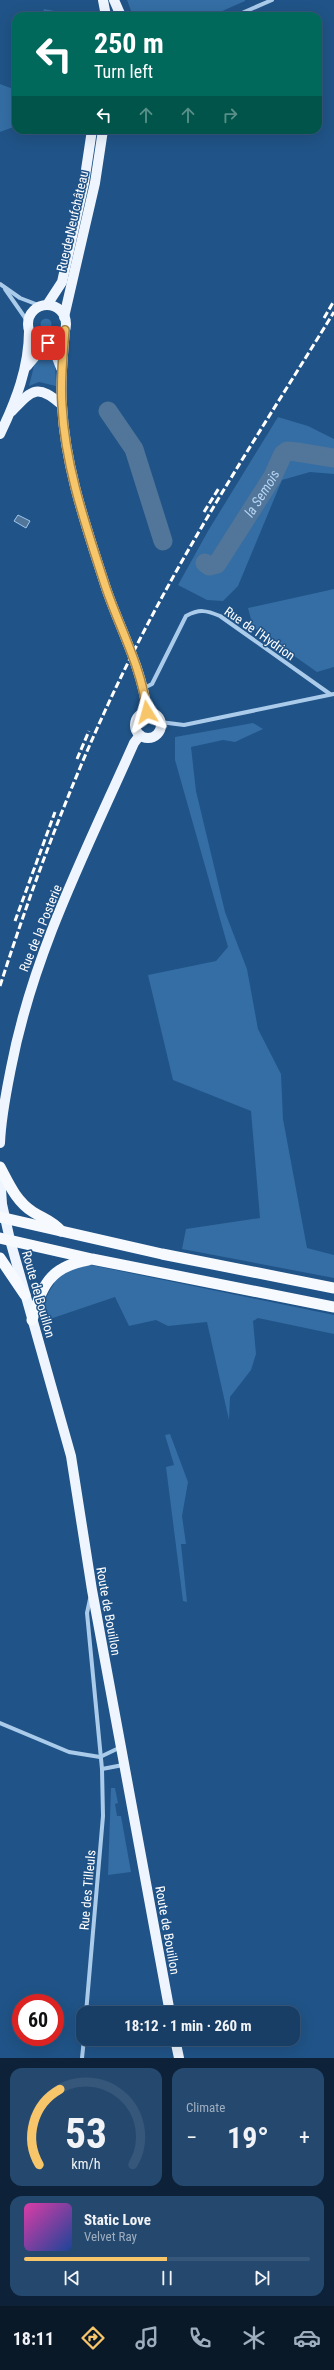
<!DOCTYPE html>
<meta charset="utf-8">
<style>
body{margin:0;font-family:"Roboto Condensed",sans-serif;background:#25496e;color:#f1f3f6;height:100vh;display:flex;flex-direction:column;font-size:15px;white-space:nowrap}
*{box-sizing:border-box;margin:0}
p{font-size:13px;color:#9faebf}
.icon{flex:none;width:22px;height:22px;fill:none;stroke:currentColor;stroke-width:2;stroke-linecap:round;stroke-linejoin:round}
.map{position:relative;height:2058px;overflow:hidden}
.details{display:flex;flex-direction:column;gap:10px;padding:10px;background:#0d2238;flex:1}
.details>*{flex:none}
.guide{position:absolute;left:12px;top:12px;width:310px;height:122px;border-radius:12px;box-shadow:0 4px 16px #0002,0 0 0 1px #365779;background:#00695c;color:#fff;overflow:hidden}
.speed{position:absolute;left:12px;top:1994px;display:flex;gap:8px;font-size:20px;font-weight:700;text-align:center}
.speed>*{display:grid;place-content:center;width:52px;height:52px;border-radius:50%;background:#183e65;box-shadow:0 4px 16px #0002,0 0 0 1px #365779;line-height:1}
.speed .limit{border:6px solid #d22;background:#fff;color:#111}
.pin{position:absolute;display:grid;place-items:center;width:34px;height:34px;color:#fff;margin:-17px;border-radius:8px;box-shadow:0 2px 6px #0006}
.me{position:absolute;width:44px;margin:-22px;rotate:352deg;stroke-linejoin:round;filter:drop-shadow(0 0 3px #0008)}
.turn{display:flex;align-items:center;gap:14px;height:84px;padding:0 16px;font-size:18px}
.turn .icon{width:52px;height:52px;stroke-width:2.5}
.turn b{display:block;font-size:28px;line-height:34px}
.lanes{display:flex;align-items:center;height:38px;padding:0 16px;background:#0003;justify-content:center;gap:20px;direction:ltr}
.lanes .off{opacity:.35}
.big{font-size:30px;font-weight:700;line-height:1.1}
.details .tile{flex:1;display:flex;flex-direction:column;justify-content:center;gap:6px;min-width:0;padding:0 14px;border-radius:12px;background:#25496e}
.details .dial{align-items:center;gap:0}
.dial svg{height:104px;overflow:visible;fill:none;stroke:#365779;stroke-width:7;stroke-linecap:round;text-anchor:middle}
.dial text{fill:#f1f3f6;stroke:none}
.song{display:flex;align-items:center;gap:12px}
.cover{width:48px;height:48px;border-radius:6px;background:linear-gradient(135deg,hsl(320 70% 55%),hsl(220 70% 35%))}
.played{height:4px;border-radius:2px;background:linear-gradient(90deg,#f7c66b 50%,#365779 50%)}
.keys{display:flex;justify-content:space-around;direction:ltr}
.heat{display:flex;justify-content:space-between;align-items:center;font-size:22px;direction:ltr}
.details .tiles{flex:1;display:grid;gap:10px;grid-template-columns:1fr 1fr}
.tile:last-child{grid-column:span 2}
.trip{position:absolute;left:76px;top:2006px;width:224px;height:40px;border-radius:12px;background:#183e65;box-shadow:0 4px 16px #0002,0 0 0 1px #365779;font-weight:700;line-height:40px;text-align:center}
.tab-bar{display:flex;height:64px;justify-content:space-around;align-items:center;background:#0a1928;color:#9faebf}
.tab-bar .icon{width:28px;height:28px}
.tab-bar .selected{color:#f7c66b}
.tab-bar b{font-size:18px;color:#f1f3f6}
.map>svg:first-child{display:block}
.green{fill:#346ea4}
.water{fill:#52759a;stroke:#9ec6eb}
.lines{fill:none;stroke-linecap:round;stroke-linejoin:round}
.river{stroke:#52759a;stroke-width:19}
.minor{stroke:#aacbea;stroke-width:4}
.primary{stroke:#eef5fe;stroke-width:10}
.trunk{stroke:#f6fafe;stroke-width:11}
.rail{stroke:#fff;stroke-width:3;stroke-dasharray:7 3;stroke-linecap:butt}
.route-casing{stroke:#a18146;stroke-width:10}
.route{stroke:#f7c66b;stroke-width:7}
.labels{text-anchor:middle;stroke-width:3;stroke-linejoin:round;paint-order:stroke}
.street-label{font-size:13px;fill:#fff;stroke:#205387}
.water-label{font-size:14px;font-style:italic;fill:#b6d4f1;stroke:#205387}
</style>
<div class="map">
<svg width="334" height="2058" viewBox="0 0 334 2058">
<rect width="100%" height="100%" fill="#205387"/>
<g class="green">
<path d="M 127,0 L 245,0 L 245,1 L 211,16 L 133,16 Z"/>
<path d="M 44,9 L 80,16 L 42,16 Z"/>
<path d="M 0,84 L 16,90 L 16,126 L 0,132 Z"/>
<circle cx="46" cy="324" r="5.5"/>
<path d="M 45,351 L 55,361 L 56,386 L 39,382 L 29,386 L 35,362 Z"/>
<path d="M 278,417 L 308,426 L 334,439 L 334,474 L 310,472 L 282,480 L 238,586 L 223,601 L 207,600 L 178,585 L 208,531 Z"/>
<path d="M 334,589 L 334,667 L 317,672 L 253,627 L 248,608 Z"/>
<path d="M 253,723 L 263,729 L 235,742 L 223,740 L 191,747 L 196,791 L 225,912 L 247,969 L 258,1029 L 281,1074 L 283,1119 L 307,1248 L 334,1255 L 334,1278 L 182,1249 L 186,1229 L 260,1218 L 251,1111 L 173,1080 L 148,975 L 216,961 L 228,947 L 175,760 L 175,737 Z"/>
<path d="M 91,1265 L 334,1315 L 334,1334 L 258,1318 L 253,1321 L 256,1354 L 251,1370 L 230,1397 L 229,1420 L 207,1322 L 168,1326 L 156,1320 L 129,1326 L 115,1297 L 47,1320 C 42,1305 45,1297 54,1284 L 52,1281 C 64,1271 76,1267 91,1265 Z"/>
<path d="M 170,1434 L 188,1482 L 182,1516 L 186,1544 L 181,1544 L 187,1602 L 183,1601 L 166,1467 L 174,1465 L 165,1435 Z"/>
<path d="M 111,1788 L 115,1788 L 118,1803 L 115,1804 L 117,1816 L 121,1816 L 131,1872 L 108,1875 Z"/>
</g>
<path class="water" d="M 18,515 L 30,521 L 26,528 L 14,521 Z"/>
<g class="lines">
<g class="river">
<path d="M 108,411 L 134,449 L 163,541"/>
<path id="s1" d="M 205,563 L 209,566 L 217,564 L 273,476 L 283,454 L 287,451 L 297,452 L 334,458"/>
</g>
<g class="minor">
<path d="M 235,16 L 272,0"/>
<path d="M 0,284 L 20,298 L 41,306"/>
<path d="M 5,289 L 28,322"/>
<path d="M 144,688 L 152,684 L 186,616 C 199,609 206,610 220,616 L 330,694"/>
<path d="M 160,722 L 184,725 L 334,694"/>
<path d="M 0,1723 L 69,1752 L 100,1757"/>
<path d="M 100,1757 L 121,1747"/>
<path d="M 102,1769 L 123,1765"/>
<path d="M 86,2013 L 103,1816 L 102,1769 L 87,1613 L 90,1599"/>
<path d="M 82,2058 L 84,2039"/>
</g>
<g class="primary">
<path d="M 103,0 L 106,16"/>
<path d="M 114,0 L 121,16"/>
<path d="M 47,305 L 62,282 L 84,183 L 92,130"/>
<circle cx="47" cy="324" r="19"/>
<path d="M 64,317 L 95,183 L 103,130"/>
<path d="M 65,330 C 63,355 60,380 62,405 C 65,468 87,529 106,588 C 120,629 142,668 147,711"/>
<path d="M 48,343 L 56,355 L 61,368"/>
<path d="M 27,366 L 46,343"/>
<path d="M 12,411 C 32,390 37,383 62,405"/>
<path d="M 0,434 C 16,401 29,367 29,331"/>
<circle cx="148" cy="725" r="13"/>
<path d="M 0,1143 C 1,1117 6,1093 11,1068 C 33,953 87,849 134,743 L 140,735"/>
<path d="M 0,1174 L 2,1204 L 10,1240 L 71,1456 L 92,1590 L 170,2013"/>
<path d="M 175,2039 L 179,2058"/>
</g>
<g class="trunk">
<path d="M 0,1167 C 9,1184 16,1201 33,1212 C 44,1219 53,1221 61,1231"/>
<path d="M 0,1217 L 162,1254 L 334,1288"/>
<path d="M 0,1238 L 92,1259 L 334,1307"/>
<path d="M 0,1258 L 25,1295"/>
<path d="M 32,1320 C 42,1286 49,1267 88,1260"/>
</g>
<g class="rail">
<path d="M 324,318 L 334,301"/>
<path d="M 204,512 L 219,488"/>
<path d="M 77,759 L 89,731"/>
<path d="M 15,921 L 55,812"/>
<path d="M 0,986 C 39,865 84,747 142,635 C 199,524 268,419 334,312"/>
</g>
</g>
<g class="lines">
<defs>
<path id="route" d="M 48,343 L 58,339 L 65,330 C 63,355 60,380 62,405 C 65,468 87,529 106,588 C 120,629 142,668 147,712"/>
</defs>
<use href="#route" class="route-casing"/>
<use href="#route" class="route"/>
</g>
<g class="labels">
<g class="street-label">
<text transform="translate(72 221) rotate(-77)" y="5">Rue de Neufchâteau</text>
<text transform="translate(260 633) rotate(35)" y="5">Rue de l'Hydrion</text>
<text transform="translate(40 928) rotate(-68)" y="5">Rue de la Posterie</text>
<text transform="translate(39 1294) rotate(74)" y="5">Route de Bouillon</text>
<text transform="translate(109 1611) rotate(80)" y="5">Route de Bouillon</text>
<text transform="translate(87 1890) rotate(-85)" y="5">Rue des Tilleuls</text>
<text transform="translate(168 1930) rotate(80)" y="5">Route de Bouillon</text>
</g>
<g class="water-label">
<text dy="5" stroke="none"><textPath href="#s1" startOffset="97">la Semois</textPath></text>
</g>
</g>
</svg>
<div class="speed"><div class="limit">60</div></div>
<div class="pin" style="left:48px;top:343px;background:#d93025"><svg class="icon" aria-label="arrive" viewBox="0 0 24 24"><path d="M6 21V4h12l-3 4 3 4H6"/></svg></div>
<svg class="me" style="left:147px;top:712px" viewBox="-20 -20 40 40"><path d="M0-17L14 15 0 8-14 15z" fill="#f7c66b" stroke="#fff" stroke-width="4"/></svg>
<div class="trip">18:12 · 1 min · 260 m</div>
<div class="guide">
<div class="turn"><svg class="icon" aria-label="left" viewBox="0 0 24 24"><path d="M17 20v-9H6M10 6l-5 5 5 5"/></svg><div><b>250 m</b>Turn left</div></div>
<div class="lanes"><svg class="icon" aria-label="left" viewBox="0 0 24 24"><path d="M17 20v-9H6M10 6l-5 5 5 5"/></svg><svg class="icon off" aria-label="ahead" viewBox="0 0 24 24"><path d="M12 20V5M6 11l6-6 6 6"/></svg><svg class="icon off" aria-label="ahead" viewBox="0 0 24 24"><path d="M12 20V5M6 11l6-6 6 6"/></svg><svg class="icon off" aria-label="right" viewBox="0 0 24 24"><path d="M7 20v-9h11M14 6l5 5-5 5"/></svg></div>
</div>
</div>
<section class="details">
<div class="tiles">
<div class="tile dial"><svg viewBox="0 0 100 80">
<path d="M14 69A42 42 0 1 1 86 69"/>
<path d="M14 69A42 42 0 0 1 30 11" stroke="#f7c66b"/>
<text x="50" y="56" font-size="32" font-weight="700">53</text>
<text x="50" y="72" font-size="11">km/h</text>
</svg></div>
<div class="tile"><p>Climate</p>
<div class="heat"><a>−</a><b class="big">19°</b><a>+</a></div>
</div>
<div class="tile">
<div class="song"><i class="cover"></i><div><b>Static Love</b><p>Velvet Ray</p></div></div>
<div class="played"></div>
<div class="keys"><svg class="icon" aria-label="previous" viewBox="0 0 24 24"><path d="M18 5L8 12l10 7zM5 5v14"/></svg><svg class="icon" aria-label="pause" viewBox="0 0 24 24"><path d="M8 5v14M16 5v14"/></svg><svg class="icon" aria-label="next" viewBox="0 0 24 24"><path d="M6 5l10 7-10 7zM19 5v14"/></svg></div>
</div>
</div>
</section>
<nav class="tab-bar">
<b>18:11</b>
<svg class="icon selected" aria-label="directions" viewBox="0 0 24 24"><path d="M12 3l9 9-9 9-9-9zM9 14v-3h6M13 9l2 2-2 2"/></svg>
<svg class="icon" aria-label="music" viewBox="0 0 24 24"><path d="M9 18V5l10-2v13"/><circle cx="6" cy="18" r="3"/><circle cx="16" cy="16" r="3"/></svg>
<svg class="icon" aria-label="phone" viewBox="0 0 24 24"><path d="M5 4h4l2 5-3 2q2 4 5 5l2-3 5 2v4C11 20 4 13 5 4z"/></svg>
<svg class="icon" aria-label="climate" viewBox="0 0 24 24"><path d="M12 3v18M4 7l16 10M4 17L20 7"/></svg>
<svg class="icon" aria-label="car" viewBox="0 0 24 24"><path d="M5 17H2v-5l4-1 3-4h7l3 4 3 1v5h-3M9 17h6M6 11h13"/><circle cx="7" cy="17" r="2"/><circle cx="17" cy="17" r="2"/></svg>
</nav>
